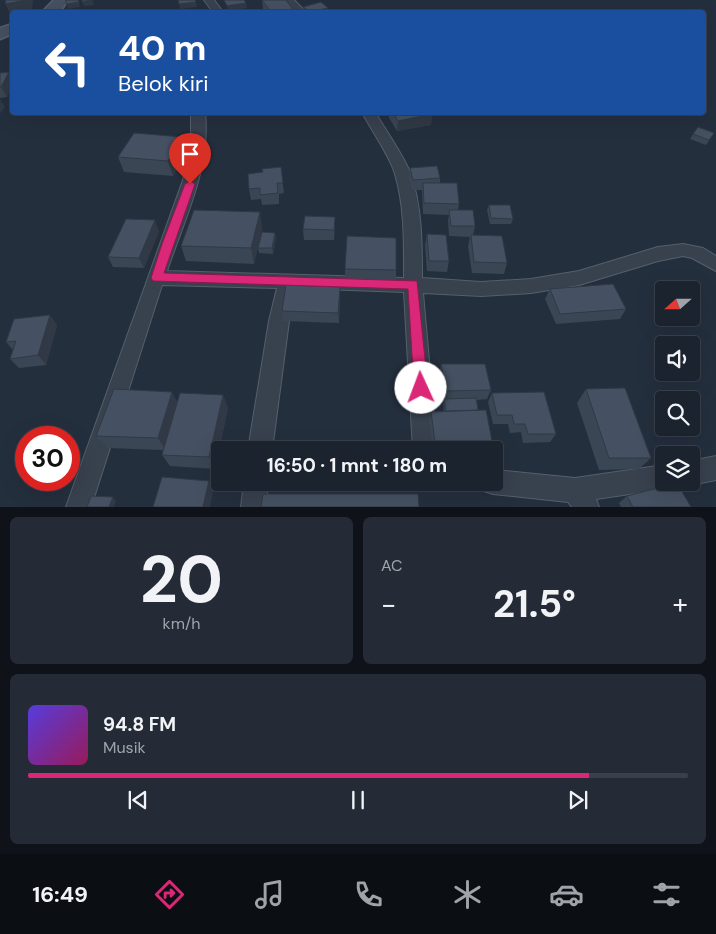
<!DOCTYPE html>
<html lang="id">
<meta charset="utf-8">
<style>
body{margin:0;font-family:"DM Sans",sans-serif;background:#242b36;color:#f1f3f6;height:100vh;display:flex;flex-direction:column;font-size:19px;white-space:nowrap}
*{box-sizing:border-box;margin:0}
p{font-size:16px;color:#a0a4aa}
.icon{flex:none;width:28px;height:28px;fill:none;stroke:currentColor;stroke-width:2;stroke-linecap:round;stroke-linejoin:round}
.map{position:relative;height:507px;overflow:hidden}
.side{display:flex;flex-direction:column;gap:10px;padding:10px;background:#0f1319;flex:1}
.side>*{flex:none}
.top-card{position:absolute;left:10px;top:10px;width:696px;height:105px;border-radius:5px;box-shadow:0 5px 20px #0002,0 0 0 1px #39404a;background:#1a4fa0;color:#fff;overflow:hidden}
.needle{width:32px;rotate:249deg}
.fabs{position:absolute;left:655px;top:281px;display:grid;gap:10px}
.fabs a{display:grid;place-items:center;width:45px;height:45px;border-radius:5px;background:#1b232e;box-shadow:0 5px 20px #0002,0 0 0 1px #39404a;font-size:25px}
.speed{position:absolute;left:15px;top:426px;display:flex;gap:10px;font-size:25px;font-weight:700;text-align:center}
.speed>*{display:grid;place-content:center;width:65px;height:65px;border-radius:50%;background:#1b232e;box-shadow:0 5px 20px #0002,0 0 0 1px #39404a;line-height:1}
.speed .limit{border:8px solid #d22;background:#fff;color:#111}
.pin{position:absolute;display:grid;place-items:center;width:42px;height:42px;color:#fff;margin:-51px -21px;border-radius:50% 50% 50% 0;rotate:-45deg;box-shadow:0 0 5px #0007}
.pin .icon{rotate:45deg}
.me{position:absolute;width:55px;margin:-28px;rotate:358deg;stroke-linejoin:round;filter:drop-shadow(0 0 4px #0008)}
.turn{display:flex;align-items:center;gap:18px;height:105px;padding:0 25px;font-size:22px}
.turn .icon{width:65px;height:65px;stroke-width:2.5}
.turn b{display:block;font-size:35px;line-height:42px}
.big{font-size:38px;font-weight:700;line-height:1.1}
.side .widget{flex:1;display:flex;flex-direction:column;justify-content:center;gap:8px;min-width:0;padding:0 18px;border-radius:8px;background:#242b36}
.side .dial{align-items:center;gap:0}
.dial b{font-size:65px;line-height:1}
.song{display:flex;align-items:center;gap:15px}
.cover{width:60px;height:60px;border-radius:8px;background:linear-gradient(135deg,hsl(250 70% 55%),hsl(330 70% 35%))}
.played{height:5px;border-radius:2px;background:linear-gradient(90deg,#db2777 85%,#39404a 85%)}
.keys{display:flex;justify-content:space-around;direction:ltr}
.heat{display:flex;justify-content:space-between;align-items:center;font-size:28px;direction:ltr}
.side .tiles{flex:1;display:grid;gap:10px;grid-template-columns:1fr 1fr}
.widget:last-child{grid-column:span 2}
.trip{position:absolute;left:211px;top:441px;width:292px;height:50px;border-radius:5px;background:#1b232e;box-shadow:0 5px 20px #0002,0 0 0 1px #39404a;font-weight:700;line-height:50px;text-align:center}
.tab-bar{display:flex;height:80px;justify-content:space-around;align-items:center;background:#0b0e12;color:#a0a4aa}
.tab-bar .icon{width:35px;height:35px}
.tab-bar .on{color:#db2777}
.tab-bar b{font-size:22px;color:#f1f3f6}
.map>svg:first-child{display:block}
.lines{fill:none;stroke-linecap:round;stroke-linejoin:round}
.street-casing{stroke:#565f6c;stroke-width:2}
.secondary-casing{stroke:#565f6c;stroke-width:3}
.street{fill:#38414e;fill-rule:evenodd}
.secondary{fill:#465061;fill-rule:evenodd}
.wall{fill:#3b4654}
.shaded-wall{fill:#303945}
.building{fill:#455162;stroke:#303945}
.route{fill:#db2777;stroke:#8e194d}
</style>
<div class="map">
<svg width="716" height="507" viewBox="0 0 716 507">
<rect width="100%" height="100%" fill="#242f3e"/>
<g class="lines">
<defs>
<g id="street">
<path d="M 204,0 L 214,0 L 223,12 L 213,12 Z"/>
<path d="M 283,0 L 294,0 L 306,12 L 295,12 Z"/>
<path d="M 191,112 L 205,112 C 211,168 184,220 167,271 L 404,278 C 404,243 405,208 395,174 C 390,156 371,130 362,112 L 375,112 C 386,131 402,153 410,172 C 422,205 422,244 422,278 L 481,282 L 531,279 L 579,271 L 658,247 L 683,244 L 703,248 L 716,256 L 716,271 L 692,258 L 683,256 L 658,261 L 579,285 L 531,293 L 481,296 L 423,293 L 437,450 L 413,450 L 404,292 L 296,288 L 289,321 L 272,450 L 248,450 L 269,321 L 277,288 L 162,285 L 91,507 L 66,507 L 183,180 L 191,146 Z"/>
<path d="M 716,456 L 716,480 L 691,485 L 685,482 L 691,482 L 691,461 Z"/>
<path d="M 664,465 L 664,482 L 674,482 L 673,486 L 664,489 L 596,499 L 599,507 L 572,507 L 568,502 L 493,494 L 484,491 L 481,482 L 495,482 L 495,470 L 575,478 Z"/>
<path d="M 244,482 L 268,482 L 266,507 L 241,507 Z"/>
</g>
<g id="secondary">
<path d="M 54,0 L 68,0 L 60,12 L 42,12 Z"/>
<path d="M 12,24 L 12,34 L 0,39 L 0,28 Z"/>
</g>
</defs>
<use href="#street" class="street-casing"/>
<use href="#secondary" class="secondary-casing"/>
<use href="#street" class="street"/>
<use href="#secondary" class="secondary"/>
</g>
<g class="wall">
<path d="M 262,0 L 294,11 L 303,9 L 303,7 L 328,8 L 328,12 L 266,12 L 263,9 Z"/>
<path d="M 0,73 L 12,79 L 12,86 L 7,97 L 0,98 Z"/>
<path d="M 389,112 L 432,114 L 431,125 L 397,131 L 389,118 Z"/>
<path d="M 714,133 L 706,145 L 690,139 L 693,134 Z"/>
<path d="M 182,137 L 186,153 L 173,176 L 124,172 L 118,157 Z"/>
<path d="M 281,167 L 284,193 L 279,194 L 279,204 L 262,205 L 261,199 L 251,200 L 249,189 L 263,172 Z"/>
<path d="M 410,168 L 440,178 L 440,183 L 459,204 L 458,210 L 475,226 L 473,235 L 507,263 L 504,274 L 472,273 L 468,246 L 470,237 L 449,236 L 448,220 L 449,215 L 423,214 L 422,190 L 412,190 L 409,178 Z"/>
<path d="M 489,205 L 513,219 L 511,224 L 490,224 L 487,210 Z"/>
<path d="M 335,217 L 335,227 L 334,240 L 304,240 L 303,229 Z"/>
<path d="M 262,228 L 254,264 L 186,261 L 181,246 Z"/>
<path d="M 159,231 L 144,268 L 113,267 L 108,257 Z"/>
<path d="M 275,233 L 276,238 L 273,254 L 259,253 L 258,248 Z"/>
<path d="M 427,234 L 449,261 L 447,272 L 427,271 L 425,245 Z"/>
<path d="M 345,269 L 396,270 L 396,281 L 345,279 Z"/>
<path d="M 340,287 L 340,298 L 339,323 L 283,321 L 282,311 Z"/>
<path d="M 550,289 L 626,309 L 620,319 L 556,324 L 545,299 Z"/>
<path d="M 57,325 L 46,365 L 19,368 L 10,359 L 13,350 L 6,342 Z"/>
<path d="M 441,364 L 491,390 L 487,399 L 477,400 L 478,410 L 492,441 L 489,450 L 433,450 L 429,420 L 431,412 L 444,411 L 443,403 L 444,400 L 439,374 Z"/>
<path d="M 586,389 L 651,458 L 639,469 L 599,470 L 577,403 Z"/>
<path d="M 492,393 L 556,434 L 550,442 L 523,443 L 521,432 L 510,433 L 508,424 L 493,424 L 488,402 Z"/>
<path d="M 223,395 L 228,408 L 215,469 L 170,466 L 162,455 L 163,450 L 107,448 L 96,436 L 177,402 Z"/>
<path d="M 627,496 L 691,507 L 621,507 L 619,503 Z"/>
</g>
<g class="shaded-wall">
<path d="M 27,0 L 33,0 L 32,10 L 10,13 L 5,4 Z"/>
<path d="M 79,0 L 80,7 L 68,9 L 66,4 Z"/>
<path d="M 93,0 L 94,5 L 84,6 L 82,2 Z"/>
<path d="M 196,2 L 197,7 L 180,9 L 179,4 Z"/>
<path d="M 246,3 L 247,8 L 228,11 L 227,6 Z"/>
<path d="M 328,8 L 328,12 L 310,12 Z"/>
<path d="M 9,72 L 12,79 L 12,86 L 7,97 L 1,87 Z"/>
<path d="M 0,99 L 5,107 L 0,113 Z"/>
<path d="M 432,114 L 431,125 L 397,131 L 398,121 Z"/>
<path d="M 182,137 L 186,153 L 173,176 L 168,161 Z"/>
<path d="M 260,212 L 262,228 L 254,264 L 251,248 Z"/>
<path d="M 335,217 L 335,227 L 334,240 L 334,230 Z"/>
<path d="M 155,220 L 159,231 L 144,268 L 139,258 Z"/>
<path d="M 275,233 L 276,238 L 273,254 L 272,248 Z"/>
<path d="M 340,287 L 340,298 L 339,323 L 338,313 Z"/>
<path d="M 50,315 L 57,325 L 46,365 L 38,355 Z"/>
<path d="M 172,392 L 179,405 L 166,451 L 158,438 Z"/>
<path d="M 223,395 L 228,408 L 215,469 L 209,457 Z"/>
<path d="M 209,481 L 214,488 L 210,507 L 203,507 Z"/>
<path d="M 113,497 L 116,501 L 114,507 L 109,507 Z"/>
</g>
<g class="building">
<path d="M 6,0 L 27,0 L 5,4 Z"/>
<path d="M 66,0 L 78,0 L 79,2 L 66,4 Z"/>
<path d="M 82,0 L 92,0 L 82,2 Z"/>
<path d="M 178,0 L 195,0 L 196,2 L 179,4 Z"/>
<path d="M 224,0 L 244,0 L 246,3 L 227,6 Z"/>
<path d="M 262,0 L 286,0 L 294,11 L 285,12 L 271,12 Z"/>
<path d="M 321,2 L 328,8 L 309,12 L 306,9 L 303,7 Z"/>
<path d="M 306,9 L 309,12 L 285,12 Z"/>
<path d="M 110,10 L 110,12 L 92,12 Z"/>
<path d="M 9,72 L 1,87 L 0,87 L 0,73 Z"/>
<path d="M 393,112 L 431,112 L 432,114 L 398,121 Z"/>
<path d="M 698,127 L 714,133 L 709,140 L 693,134 Z"/>
<path d="M 134,133 L 182,137 L 168,161 L 118,157 Z"/>
<path d="M 437,166 L 440,178 L 413,180 L 410,168 Z"/>
<path d="M 281,167 L 283,183 L 277,183 L 278,193 L 260,195 L 260,188 L 249,189 L 248,174 L 263,172 L 262,169 Z"/>
<path d="M 423,183 L 457,183 L 459,204 L 424,203 Z"/>
<path d="M 489,205 L 510,205 L 513,219 L 491,218 Z"/>
<path d="M 194,210 L 260,212 L 251,248 L 181,246 Z"/>
<path d="M 449,210 L 473,210 L 475,226 L 451,226 Z"/>
<path d="M 305,216 L 335,217 L 334,230 L 303,229 Z"/>
<path d="M 126,219 L 155,220 L 139,258 L 108,257 Z"/>
<path d="M 262,232 L 275,233 L 272,248 L 258,248 Z"/>
<path d="M 427,234 L 446,235 L 449,261 L 429,261 Z"/>
<path d="M 471,235 L 502,236 L 507,263 L 474,262 Z"/>
<path d="M 347,236 L 396,238 L 396,270 L 345,269 Z"/>
<path d="M 613,284 L 626,309 L 560,314 L 550,289 Z"/>
<path d="M 286,285 L 340,287 L 338,313 L 282,311 Z"/>
<path d="M 50,315 L 38,355 L 10,359 L 16,341 L 6,342 L 14,319 Z"/>
<path d="M 441,364 L 485,364 L 491,390 L 446,391 Z"/>
<path d="M 625,388 L 651,458 L 609,458 L 586,389 Z"/>
<path d="M 114,389 L 172,392 L 158,438 L 96,436 Z"/>
<path d="M 544,392 L 556,434 L 528,434 L 525,424 L 514,424 L 512,415 L 497,415 L 492,393 Z"/>
<path d="M 180,393 L 223,395 L 209,457 L 162,455 Z"/>
<path d="M 476,398 L 478,410 L 446,411 L 444,399 Z"/>
<path d="M 486,410 L 492,441 L 435,442 L 431,412 Z"/>
<path d="M 162,477 L 209,481 L 203,507 L 153,507 Z"/>
<path d="M 677,483 L 691,507 L 633,507 L 627,496 Z"/>
<path d="M 263,494 L 418,494 L 419,507 L 261,507 Z"/>
<path d="M 91,496 L 113,497 L 109,507 L 87,507 Z"/>
</g>
<path class="route" d="M 190,181 L 195,184 L 164,273 L 417,281 L 428,388 L 426,392 L 421,394 L 416,392 L 414,388 L 408,289 L 153,281 L 151,278 L 162,244 L 185,184 Z"/>
</svg>
<div class="fabs">
<a><svg class="needle" viewBox="-14 -14 28 28"><path d="M0-13l5 13h-10z" fill="#e53935"/><path d="M0 13l5-13h-10z" fill="#a0a4aa"/></svg></a>
<a><svg class="icon" aria-label="sound" viewBox="0 0 24 24"><path d="M4 9h4l5-4v14l-5-4H4zM17 9q2 3 0 6"/></svg></a>
<a><svg class="icon" aria-label="search" viewBox="0 0 24 24"><circle cx="10" cy="10" r="6"/><path d="M15 15l6 6"/></svg></a>
<a><svg class="icon" aria-label="layers" viewBox="0 0 24 24"><path d="M12 4l9 5-9 5-9-5zM3 14l9 5 9-5"/></svg></a>
</div>
<div class="speed"><div class="limit">30</div></div>
<div class="pin" style="left:190px;top:184px;background:#d93025"><svg class="icon" aria-label="arrive" viewBox="0 0 24 24"><path d="M6 21V4h12l-3 4 3 4H6"/></svg></div>
<svg class="me" style="left:421px;top:388px" viewBox="-20 -20 40 40"><circle r="19" fill="#fff"/><path d="M0-13L10 11 0 6-10 11z" fill="#db2777"/></svg>
<div class="trip">16:50 · 1 mnt · 180 m</div>
<div class="top-card">
<div class="turn"><svg class="icon" aria-label="left" viewBox="0 0 24 24"><path d="M17 20v-9H6M10 6l-5 5 5 5"/></svg><div><b>40 m</b>Belok kiri</div></div>
</div>
</div>
<section class="side">
<div class="tiles">
<div class="widget dial"><b>20</b><p>km/h</p></div>
<div class="widget"><p>AC</p>
<div class="heat"><a>−</a><b class="big">21.5°</b><a>+</a></div>
</div>
<div class="widget">
<div class="song"><i class="cover"></i><div><b>94.8 FM</b><p>Musik</p></div></div>
<div class="played"></div>
<div class="keys"><svg class="icon" aria-label="previous" viewBox="0 0 24 24"><path d="M18 5L8 12l10 7zM5 5v14"/></svg><svg class="icon" aria-label="pause" viewBox="0 0 24 24"><path d="M8 5v14M16 5v14"/></svg><svg class="icon" aria-label="next" viewBox="0 0 24 24"><path d="M6 5l10 7-10 7zM19 5v14"/></svg></div>
</div>
</div>
</section>
<nav class="tab-bar">
<b>16:49</b>
<svg class="icon on" aria-label="directions" viewBox="0 0 24 24"><path d="M12 3l9 9-9 9-9-9zM9 14v-3h6M13 9l2 2-2 2"/></svg>
<svg class="icon" aria-label="music" viewBox="0 0 24 24"><path d="M9 18V5l10-2v13"/><circle cx="6" cy="18" r="3"/><circle cx="16" cy="16" r="3"/></svg>
<svg class="icon" aria-label="phone" viewBox="0 0 24 24"><path d="M5 4h4l2 5-3 2q2 4 5 5l2-3 5 2v4C11 20 4 13 5 4z"/></svg>
<svg class="icon" aria-label="climate" viewBox="0 0 24 24"><path d="M12 3v18M4 7l16 10M4 17L20 7"/></svg>
<svg class="icon" aria-label="car" viewBox="0 0 24 24"><path d="M5 17H2v-5l4-1 3-4h7l3 4 3 1v5h-3M9 17h6M6 11h13"/><circle cx="7" cy="17" r="2"/><circle cx="17" cy="17" r="2"/></svg>
<svg class="icon" aria-label="filters" viewBox="0 0 24 24"><path d="M4 7h16M4 17h16"/><circle cx="9" cy="7" r="2"/><circle cx="15" cy="17" r="2"/></svg>
</nav>
